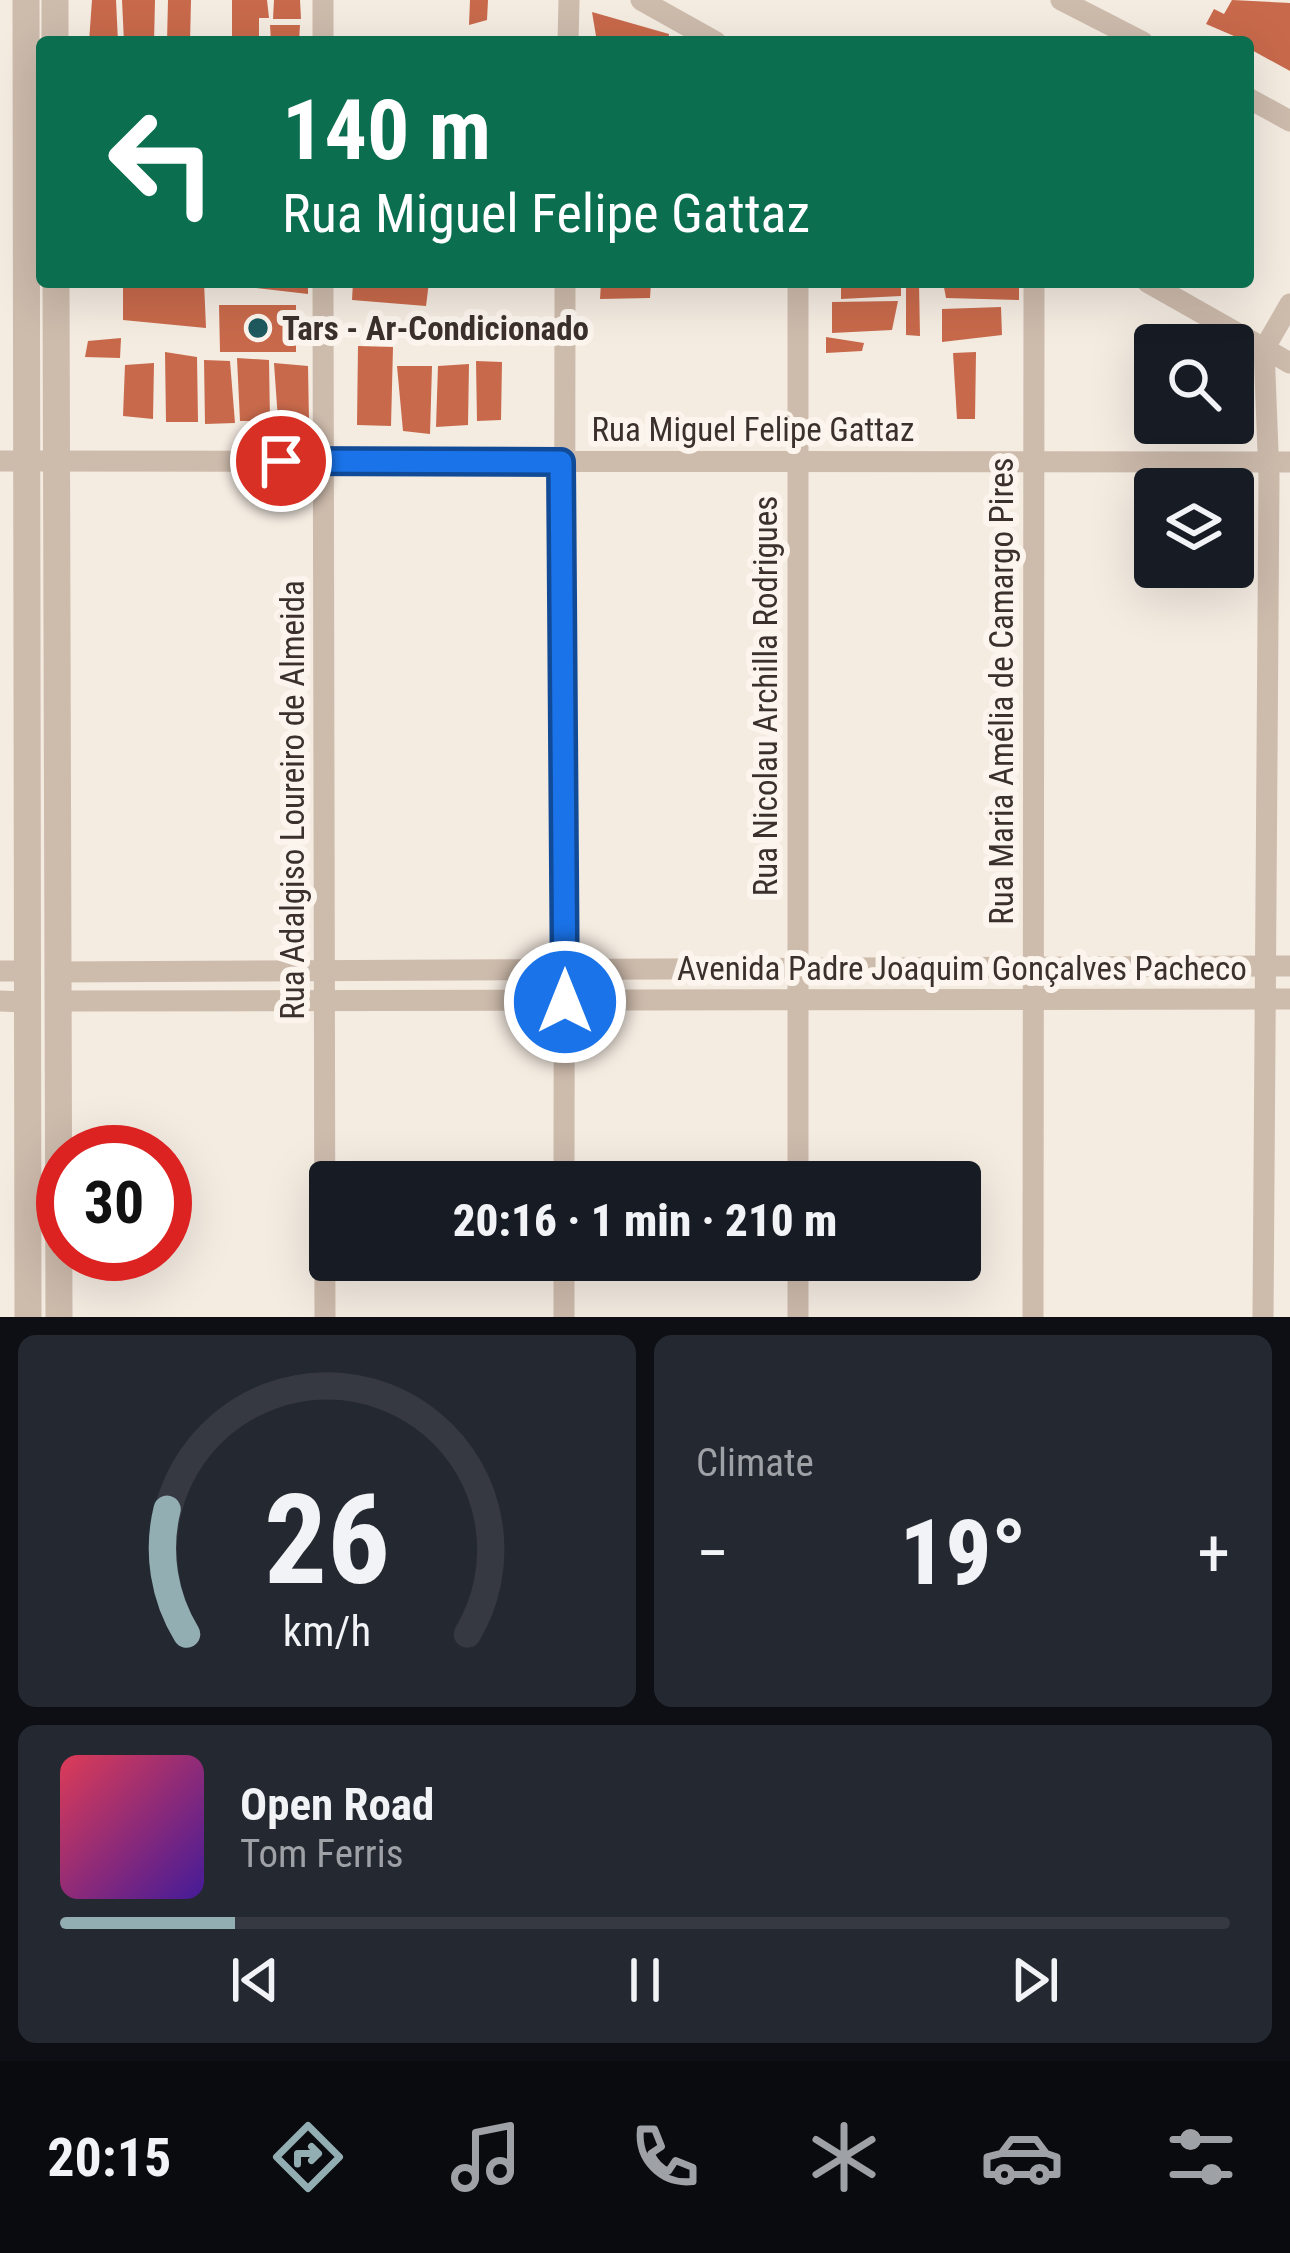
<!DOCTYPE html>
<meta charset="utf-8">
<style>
body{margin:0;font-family:"Roboto Condensed",sans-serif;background:#242831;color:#f1f3f6;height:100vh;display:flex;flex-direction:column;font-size:45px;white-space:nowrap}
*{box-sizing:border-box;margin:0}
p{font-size:39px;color:#9ea1a6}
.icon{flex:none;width:66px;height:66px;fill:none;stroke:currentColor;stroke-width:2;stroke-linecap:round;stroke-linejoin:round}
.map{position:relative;height:1317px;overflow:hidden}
.drawer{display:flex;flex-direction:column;gap:18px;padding:18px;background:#0d0f14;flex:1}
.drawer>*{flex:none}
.top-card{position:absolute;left:36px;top:36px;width:1218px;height:252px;border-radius:12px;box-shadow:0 12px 48px #0002;background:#0b6e4f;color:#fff;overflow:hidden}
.controls{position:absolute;left:1134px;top:324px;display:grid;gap:24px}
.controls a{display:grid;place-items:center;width:120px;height:120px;border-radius:12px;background:#171b24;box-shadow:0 12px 48px #0002;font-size:60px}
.speed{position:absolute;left:36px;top:1125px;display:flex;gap:24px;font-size:60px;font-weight:700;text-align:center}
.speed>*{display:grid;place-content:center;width:156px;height:156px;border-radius:50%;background:#171b24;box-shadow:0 12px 48px #0002;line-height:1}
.speed .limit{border:18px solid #d22;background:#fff;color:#111}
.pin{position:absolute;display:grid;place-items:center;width:102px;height:102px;color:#fff;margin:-51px;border:6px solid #fff;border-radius:50%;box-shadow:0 3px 12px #0007}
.me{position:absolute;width:132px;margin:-66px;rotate:0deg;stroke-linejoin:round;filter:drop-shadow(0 0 9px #0008)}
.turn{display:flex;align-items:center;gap:42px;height:252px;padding:0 48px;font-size:54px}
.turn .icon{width:156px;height:156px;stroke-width:2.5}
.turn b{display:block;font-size:84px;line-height:102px}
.big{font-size:90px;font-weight:800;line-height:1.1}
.drawer .tile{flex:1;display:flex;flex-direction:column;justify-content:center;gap:18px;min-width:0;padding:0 42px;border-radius:18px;background:#242831}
.drawer .dial{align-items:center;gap:0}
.dial svg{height:312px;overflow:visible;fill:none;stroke:#363941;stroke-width:7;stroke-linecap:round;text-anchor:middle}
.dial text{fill:#f1f3f6;stroke:none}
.song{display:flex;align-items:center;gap:36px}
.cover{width:144px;height:144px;border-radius:18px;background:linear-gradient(135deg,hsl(350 70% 55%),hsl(260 70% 35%))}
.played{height:12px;border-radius:6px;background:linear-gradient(90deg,#92aeb2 15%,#363941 15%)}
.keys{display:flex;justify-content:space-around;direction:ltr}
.heat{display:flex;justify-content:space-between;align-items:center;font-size:66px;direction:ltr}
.drawer .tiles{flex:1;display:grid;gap:18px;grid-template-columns:1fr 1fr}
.tile:last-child{grid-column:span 2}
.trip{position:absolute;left:309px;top:1161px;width:672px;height:120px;border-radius:12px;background:#171b24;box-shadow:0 12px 48px #0002;font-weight:800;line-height:120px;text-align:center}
.tabs{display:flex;height:192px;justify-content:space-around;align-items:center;background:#090b0e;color:#9ea1a6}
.tabs .icon{width:84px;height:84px}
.tabs .current{color:#92aeb2}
.tabs b{font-size:54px;color:#f1f3f6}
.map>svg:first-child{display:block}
.building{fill:#c8694b}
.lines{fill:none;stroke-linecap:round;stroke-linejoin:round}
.minor{stroke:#cdbbac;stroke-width:21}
.tertiary{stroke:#cdbbac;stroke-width:27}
.route-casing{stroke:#114b97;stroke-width:30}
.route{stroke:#1a73e8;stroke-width:21}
.poi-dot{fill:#1f5a5e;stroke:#fbf5ee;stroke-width:4.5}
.labels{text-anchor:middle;stroke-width:12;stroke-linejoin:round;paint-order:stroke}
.poi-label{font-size:33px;font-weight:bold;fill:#3b302b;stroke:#fbf5ee;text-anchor:start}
.street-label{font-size:33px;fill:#3b302b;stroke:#fbf5ee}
</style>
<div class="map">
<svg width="1290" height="1317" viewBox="0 0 1290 1317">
<rect width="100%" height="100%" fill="#f4ebe1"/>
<g class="building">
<path d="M 92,0 L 116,0 L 118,42 L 89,42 Z"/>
<path d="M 122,0 L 155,0 L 154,42 L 124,42 Z"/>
<path d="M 168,0 L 191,0 L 190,42 L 167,42 Z"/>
<path d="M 232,0 L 267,0 L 269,18 L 259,18 L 259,42 L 232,42 Z"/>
<path d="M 274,0 L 300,0 L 301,19 L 273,19 Z"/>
<path d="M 470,0 L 488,0 L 487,20 L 469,25 Z"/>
<path d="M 1232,0 L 1290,3 L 1290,71 L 1248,48 L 1248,42 L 1206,24 L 1214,9 L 1224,14 Z"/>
<path d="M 592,12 L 669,34 L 668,42 L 597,42 Z"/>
<path d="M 270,25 L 300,25 L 299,42 L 271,42 Z"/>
<path d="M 123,282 L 204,282 L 206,328 L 123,320 Z"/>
<path d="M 257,282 L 308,282 L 308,294 L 256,288 Z"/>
<path d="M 353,282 L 429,282 L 426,306 L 352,300 Z"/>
<path d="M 601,282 L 651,282 L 650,298 L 600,299 Z"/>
<path d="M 841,282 L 901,282 L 901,296 L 841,299 Z"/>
<path d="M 906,282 L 919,282 L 920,336 L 906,335 Z"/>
<path d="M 943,282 L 1019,282 L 1019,300 L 946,298 Z"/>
<path d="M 898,301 L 892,330 L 832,333 L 832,302 Z"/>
<path d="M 219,305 L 296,305 L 296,352 L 220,352 Z"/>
<path d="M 1001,307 L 1002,335 L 942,342 L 942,309 Z"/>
<path d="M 826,337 L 864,343 L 862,351 L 826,353 Z"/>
<path d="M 121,338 L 120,358 L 85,357 L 88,341 Z"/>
<path d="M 358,346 L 393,347 L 391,426 L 357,425 Z"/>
<path d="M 165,352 L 197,357 L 198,422 L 166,422 Z"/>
<path d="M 976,352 L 975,419 L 957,419 L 953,353 Z"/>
<path d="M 237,358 L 269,360 L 270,421 L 240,421 Z"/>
<path d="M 204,360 L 230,361 L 235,423 L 205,424 Z"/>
<path d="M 476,361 L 502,362 L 501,420 L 477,421 Z"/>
<path d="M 154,363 L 153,419 L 123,416 L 125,365 Z"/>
<path d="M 274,363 L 308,366 L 309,421 L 278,420 Z"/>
<path d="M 469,364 L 468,425 L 436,427 L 438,366 Z"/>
<path d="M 397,366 L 432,366 L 430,434 L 403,431 Z"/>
</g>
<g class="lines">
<g class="minor">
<path d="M 323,0 L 323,42"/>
<path d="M 641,0 L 716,42"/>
<path d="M 1061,0 L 1143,42"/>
<path d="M 568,42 L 569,0"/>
<path d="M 1248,98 L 1290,121"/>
<path d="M 323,282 L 325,1317"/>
<path d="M 1147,282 L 1290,363"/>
<path d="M 0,461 L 1290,462"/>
<path d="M 0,971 L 26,971"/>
<path d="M 57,972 L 1290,966"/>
<path d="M 0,1001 L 26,1002"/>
<path d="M 57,1001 L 1290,999"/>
<path d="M 564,1182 L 565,282"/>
<path d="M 798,1182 L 798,282"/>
<path d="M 564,1317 L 564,1260"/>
<path d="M 798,1317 L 798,1260"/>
<path d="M 1033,1317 L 1034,282"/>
<path d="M 1263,1317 L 1269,477 L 1264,349 L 1290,304"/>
</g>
<g class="tertiary">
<path d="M 26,0 L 28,1317"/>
<path d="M 55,0 L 55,42"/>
<path d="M 56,282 L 59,1317"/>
</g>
</g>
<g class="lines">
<defs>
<path id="route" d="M 281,461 L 561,462 L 565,1002"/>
</defs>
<use href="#route" class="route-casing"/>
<use href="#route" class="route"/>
</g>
<circle class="poi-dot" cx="258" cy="328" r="12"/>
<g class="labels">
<g class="poi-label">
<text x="282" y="340">Tars - Ar-Condicionado</text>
</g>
<g class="street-label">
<text x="753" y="441">Rua Miguel Felipe Gattaz</text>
<text transform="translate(1001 691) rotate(-90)" y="12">Rua Maria Amélia de Camargo Pires</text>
<text transform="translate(765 696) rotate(-90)" y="12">Rua Nicolau Archilla Rodrigues</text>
<text transform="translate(292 800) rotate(-90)" y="12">Rua Adalgiso Loureiro de Almeida</text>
<text x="962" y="980">Avenida Padre Joaquim Gonçalves Pacheco</text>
</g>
</g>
</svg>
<div class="controls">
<a><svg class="icon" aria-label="search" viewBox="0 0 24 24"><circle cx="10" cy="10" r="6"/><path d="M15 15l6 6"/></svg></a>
<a><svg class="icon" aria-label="layers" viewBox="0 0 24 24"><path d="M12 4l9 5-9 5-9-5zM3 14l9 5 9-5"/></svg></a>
</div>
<div class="speed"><div class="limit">30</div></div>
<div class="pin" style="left:281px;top:461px;background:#d93025"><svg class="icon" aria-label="arrive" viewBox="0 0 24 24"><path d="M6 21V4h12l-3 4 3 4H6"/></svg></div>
<svg class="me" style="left:565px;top:1002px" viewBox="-20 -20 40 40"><circle r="17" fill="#1a73e8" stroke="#fff" stroke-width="3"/><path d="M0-11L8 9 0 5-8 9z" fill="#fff"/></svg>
<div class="trip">20:16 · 1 min · 210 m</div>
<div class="top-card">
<div class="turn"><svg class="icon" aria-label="left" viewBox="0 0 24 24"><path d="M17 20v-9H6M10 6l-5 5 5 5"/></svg><div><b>140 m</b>Rua Miguel Felipe Gattaz</div></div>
</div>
</div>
<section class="drawer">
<div class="tiles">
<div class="tile dial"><svg viewBox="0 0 100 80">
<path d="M14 69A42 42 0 1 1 86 69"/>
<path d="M14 69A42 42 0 0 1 9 37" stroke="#92aeb2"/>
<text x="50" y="56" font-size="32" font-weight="700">26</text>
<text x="50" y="72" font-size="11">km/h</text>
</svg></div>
<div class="tile"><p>Climate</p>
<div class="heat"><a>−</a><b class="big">19°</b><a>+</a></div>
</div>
<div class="tile">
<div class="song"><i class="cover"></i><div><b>Open Road</b><p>Tom Ferris</p></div></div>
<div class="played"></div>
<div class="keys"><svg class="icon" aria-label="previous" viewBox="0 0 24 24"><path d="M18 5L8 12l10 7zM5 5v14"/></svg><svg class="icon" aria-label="pause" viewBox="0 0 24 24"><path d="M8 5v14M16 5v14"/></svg><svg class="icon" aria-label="next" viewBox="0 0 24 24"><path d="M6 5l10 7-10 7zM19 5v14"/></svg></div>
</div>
</div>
</section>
<nav class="tabs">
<b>20:15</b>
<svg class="icon current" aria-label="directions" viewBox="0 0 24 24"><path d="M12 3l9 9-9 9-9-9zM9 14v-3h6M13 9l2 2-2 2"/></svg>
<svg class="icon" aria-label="music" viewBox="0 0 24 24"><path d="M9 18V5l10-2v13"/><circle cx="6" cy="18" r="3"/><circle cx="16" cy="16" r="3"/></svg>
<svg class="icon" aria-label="phone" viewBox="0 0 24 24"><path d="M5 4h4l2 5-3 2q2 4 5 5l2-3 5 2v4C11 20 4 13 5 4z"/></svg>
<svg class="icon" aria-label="climate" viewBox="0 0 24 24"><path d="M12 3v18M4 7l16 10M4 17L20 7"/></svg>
<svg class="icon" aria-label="car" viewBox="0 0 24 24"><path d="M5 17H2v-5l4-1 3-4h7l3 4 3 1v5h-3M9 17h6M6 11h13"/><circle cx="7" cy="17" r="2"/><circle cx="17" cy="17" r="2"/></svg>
<svg class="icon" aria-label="filters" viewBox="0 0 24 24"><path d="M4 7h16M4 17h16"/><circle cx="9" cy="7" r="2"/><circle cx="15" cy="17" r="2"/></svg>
</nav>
